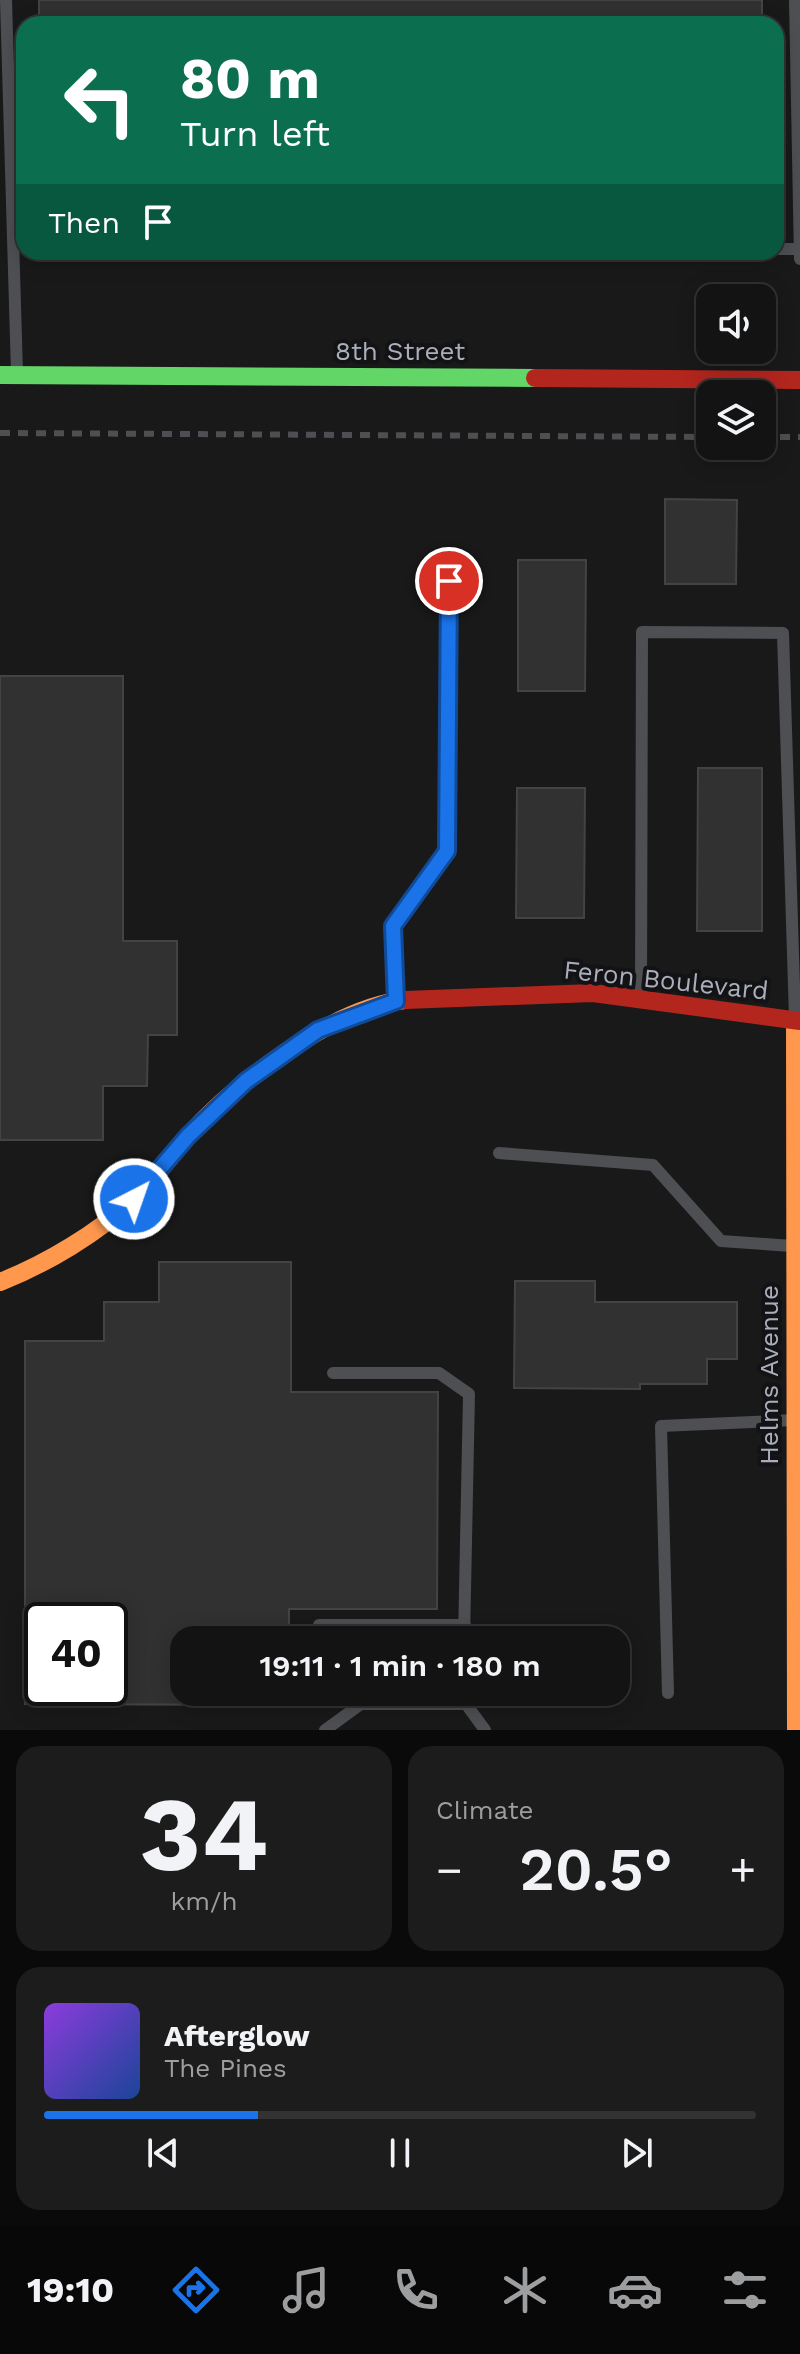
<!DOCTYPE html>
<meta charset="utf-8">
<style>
body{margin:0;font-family:"Work Sans",sans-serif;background:#1c1c1c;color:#f1f3f6;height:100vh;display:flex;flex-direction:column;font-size:30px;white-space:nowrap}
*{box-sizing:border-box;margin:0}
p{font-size:26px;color:#9d9ea0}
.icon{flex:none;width:44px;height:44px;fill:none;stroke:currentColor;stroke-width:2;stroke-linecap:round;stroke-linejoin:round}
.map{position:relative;height:1730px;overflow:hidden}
.details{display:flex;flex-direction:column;gap:16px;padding:16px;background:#0a0a0a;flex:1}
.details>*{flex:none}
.hud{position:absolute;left:16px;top:16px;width:768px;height:244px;border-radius:24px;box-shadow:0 4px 20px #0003,0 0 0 2px #323233;background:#0b6e4f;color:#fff;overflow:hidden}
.controls{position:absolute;left:696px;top:284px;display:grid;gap:16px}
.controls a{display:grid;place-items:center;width:80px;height:80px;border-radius:16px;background:#131313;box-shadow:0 4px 20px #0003,0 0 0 2px #323233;font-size:40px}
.speed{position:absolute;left:24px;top:1602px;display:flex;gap:16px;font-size:40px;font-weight:700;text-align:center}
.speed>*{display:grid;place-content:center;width:104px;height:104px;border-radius:50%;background:#131313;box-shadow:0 4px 20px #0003,0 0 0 2px #323233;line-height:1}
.speed .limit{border:4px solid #111;border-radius:12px;background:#fff;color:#111}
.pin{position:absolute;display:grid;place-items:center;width:68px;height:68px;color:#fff;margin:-34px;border:4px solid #fff;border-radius:50%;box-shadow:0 2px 8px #0007}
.me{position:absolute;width:88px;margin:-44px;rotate:41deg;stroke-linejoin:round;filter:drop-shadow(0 0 6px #0008)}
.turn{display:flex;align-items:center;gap:28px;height:168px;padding:0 32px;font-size:36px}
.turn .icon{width:104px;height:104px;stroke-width:2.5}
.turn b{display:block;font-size:56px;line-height:68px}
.then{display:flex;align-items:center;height:76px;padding:0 32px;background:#0003;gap:16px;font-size:30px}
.big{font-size:60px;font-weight:600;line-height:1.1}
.details .card{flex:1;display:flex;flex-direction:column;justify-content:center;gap:12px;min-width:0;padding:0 28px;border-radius:24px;background:#1c1c1c}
.details .dial{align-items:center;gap:0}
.dial b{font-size:104px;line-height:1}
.song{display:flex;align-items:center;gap:24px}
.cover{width:96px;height:96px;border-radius:12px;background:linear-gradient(135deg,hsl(270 70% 55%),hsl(220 70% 35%))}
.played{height:8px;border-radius:4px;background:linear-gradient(90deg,#1a73e8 30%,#323233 30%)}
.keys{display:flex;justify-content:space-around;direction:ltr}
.heat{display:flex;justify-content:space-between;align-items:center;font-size:44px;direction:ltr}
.details .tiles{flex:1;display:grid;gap:16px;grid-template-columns:1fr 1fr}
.card:last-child{grid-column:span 2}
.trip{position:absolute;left:170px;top:1626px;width:460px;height:80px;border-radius:24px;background:#131313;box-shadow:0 4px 20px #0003,0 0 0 2px #323233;font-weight:600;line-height:80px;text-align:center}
.dock{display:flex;height:128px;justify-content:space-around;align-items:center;background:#080808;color:#9d9ea0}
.dock .icon{width:56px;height:56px}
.dock .selected{color:#1a73e8}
.dock b{font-size:36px;color:#f1f3f6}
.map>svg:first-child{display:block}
.building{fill:#313132;stroke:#424345;stroke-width:2;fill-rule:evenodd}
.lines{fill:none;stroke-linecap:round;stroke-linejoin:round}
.lane{stroke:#4d4f52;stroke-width:12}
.fast{stroke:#63d668;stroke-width:18}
.slow{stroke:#ff974d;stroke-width:18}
.jam{stroke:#b3261e;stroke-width:18}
.rail{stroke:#4d4f52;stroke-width:6;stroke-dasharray:10 8;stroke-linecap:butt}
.route-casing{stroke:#114b97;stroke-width:20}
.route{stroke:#1a73e8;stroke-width:14}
.labels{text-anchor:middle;stroke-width:8;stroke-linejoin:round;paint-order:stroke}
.street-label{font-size:26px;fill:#aaaebb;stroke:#131316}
</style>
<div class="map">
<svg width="800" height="1730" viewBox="0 0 800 1730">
<rect width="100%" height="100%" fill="#191919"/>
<g class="building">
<rect x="39" y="0" width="723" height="24"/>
<path d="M 665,499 L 737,500 L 736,584 L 665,584 Z"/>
<path d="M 518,560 L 586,560 L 585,691 L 518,691 Z"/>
<path d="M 0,676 L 123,676 L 123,941 L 177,941 L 177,1035 L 148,1035 L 147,1086 L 103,1086 L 103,1140 L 0,1140 Z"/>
<path d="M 698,768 L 762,768 L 762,931 L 697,931 Z"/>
<path d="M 517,788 L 585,788 L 584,918 L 516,918 Z"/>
<path d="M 159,1262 L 291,1262 L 291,1392 L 438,1392 L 437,1609 L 289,1609 L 289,1640 L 184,1640 L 184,1692 L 289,1692 L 289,1705 L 25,1704 L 25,1341 L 104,1341 L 104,1302 L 159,1302 ZM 42,1620 L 110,1620 L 110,1688 L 42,1688 Z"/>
<path d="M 515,1281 L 595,1281 L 595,1302 L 737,1302 L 737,1359 L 707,1359 L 707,1384 L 640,1384 L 640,1389 L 514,1388 Z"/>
</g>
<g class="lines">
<g class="lane">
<path d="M 6,0 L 17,373"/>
<path d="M 795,0 L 800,259"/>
<path d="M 776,249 L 800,249"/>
<path d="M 641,998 L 642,632 L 783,633 L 795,1018"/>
<path d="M 396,1001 L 393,926 L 447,851 L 449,581"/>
<path d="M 499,1153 L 653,1165 L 721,1241 L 792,1246"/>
<path d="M 333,1373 L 439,1373 L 469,1394 L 464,1640"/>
<path d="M 319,1625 L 465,1625"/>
<path d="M 668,1693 L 661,1426 L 795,1420"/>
<path d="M 325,1730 L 361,1704 L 466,1704 L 485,1730"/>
</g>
<path class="fast" d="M 0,375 L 535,378"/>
<g class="slow">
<path d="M 795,1021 L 796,1730"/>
<path d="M 0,1282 C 46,1264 98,1233 134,1199 C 153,1181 169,1158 186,1138 C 234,1085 332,1007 405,1000"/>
</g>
<g class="jam">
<path d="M 535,378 L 800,380"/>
<path d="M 405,1000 L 593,993 L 800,1021"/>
</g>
<g class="rail">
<path d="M 0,433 L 710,437"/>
<path d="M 762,437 L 800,437"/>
</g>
</g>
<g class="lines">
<defs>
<path id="route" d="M 134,1199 L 188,1136 L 246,1081 L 318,1030 L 396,1001 L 393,926 L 447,851 L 449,581"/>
</defs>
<use href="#route" class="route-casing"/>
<use href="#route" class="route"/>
</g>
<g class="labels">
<g class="street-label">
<text x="400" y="360">8th Street</text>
<text transform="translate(666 980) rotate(6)" y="9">Feron Boulevard</text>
<text transform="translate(769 1375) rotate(-90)" y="9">Helms Avenue</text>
</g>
</g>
</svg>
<div class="controls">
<a><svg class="icon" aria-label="sound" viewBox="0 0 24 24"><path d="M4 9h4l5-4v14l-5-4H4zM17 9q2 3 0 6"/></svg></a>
<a><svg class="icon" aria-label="layers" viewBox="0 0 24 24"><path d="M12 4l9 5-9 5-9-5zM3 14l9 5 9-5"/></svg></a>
</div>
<div class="speed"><div class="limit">40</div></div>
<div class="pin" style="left:449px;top:581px;background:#d93025"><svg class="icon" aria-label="arrive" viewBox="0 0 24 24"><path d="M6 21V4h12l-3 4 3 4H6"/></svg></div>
<svg class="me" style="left:134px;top:1199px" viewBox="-20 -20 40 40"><circle r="17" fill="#1a73e8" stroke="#fff" stroke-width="3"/><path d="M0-11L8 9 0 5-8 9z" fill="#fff"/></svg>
<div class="trip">19:11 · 1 min · 180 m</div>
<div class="hud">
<div class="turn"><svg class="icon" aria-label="left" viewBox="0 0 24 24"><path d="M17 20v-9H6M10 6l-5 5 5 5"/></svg><div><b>80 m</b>Turn left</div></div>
<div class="then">Then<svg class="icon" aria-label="arrive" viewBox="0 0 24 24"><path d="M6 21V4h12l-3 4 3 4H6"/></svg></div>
</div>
</div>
<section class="details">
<div class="tiles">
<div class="card dial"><b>34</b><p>km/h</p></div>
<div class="card"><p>Climate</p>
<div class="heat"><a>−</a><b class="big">20.5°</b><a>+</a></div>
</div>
<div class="card">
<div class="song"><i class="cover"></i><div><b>Afterglow</b><p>The Pines</p></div></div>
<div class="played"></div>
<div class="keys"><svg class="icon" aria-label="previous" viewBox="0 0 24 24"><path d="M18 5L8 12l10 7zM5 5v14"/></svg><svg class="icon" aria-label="pause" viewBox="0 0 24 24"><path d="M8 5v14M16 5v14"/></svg><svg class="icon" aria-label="next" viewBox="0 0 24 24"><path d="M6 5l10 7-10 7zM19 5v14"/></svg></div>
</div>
</div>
</section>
<nav class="dock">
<b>19:10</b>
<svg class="icon selected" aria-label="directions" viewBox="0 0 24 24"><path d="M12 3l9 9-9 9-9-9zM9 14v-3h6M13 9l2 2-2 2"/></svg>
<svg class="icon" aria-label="music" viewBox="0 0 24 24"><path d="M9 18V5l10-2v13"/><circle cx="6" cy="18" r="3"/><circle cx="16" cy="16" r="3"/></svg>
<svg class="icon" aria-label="phone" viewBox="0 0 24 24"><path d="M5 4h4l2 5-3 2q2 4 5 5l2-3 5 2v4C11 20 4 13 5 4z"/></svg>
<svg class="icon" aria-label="climate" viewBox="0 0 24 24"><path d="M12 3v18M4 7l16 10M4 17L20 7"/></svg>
<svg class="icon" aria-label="car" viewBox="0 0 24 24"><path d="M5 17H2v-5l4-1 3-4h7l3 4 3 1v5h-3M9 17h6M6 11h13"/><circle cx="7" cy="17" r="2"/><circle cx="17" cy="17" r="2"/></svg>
<svg class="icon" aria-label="filters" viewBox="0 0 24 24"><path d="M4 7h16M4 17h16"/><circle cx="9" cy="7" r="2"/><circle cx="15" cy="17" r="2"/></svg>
</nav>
